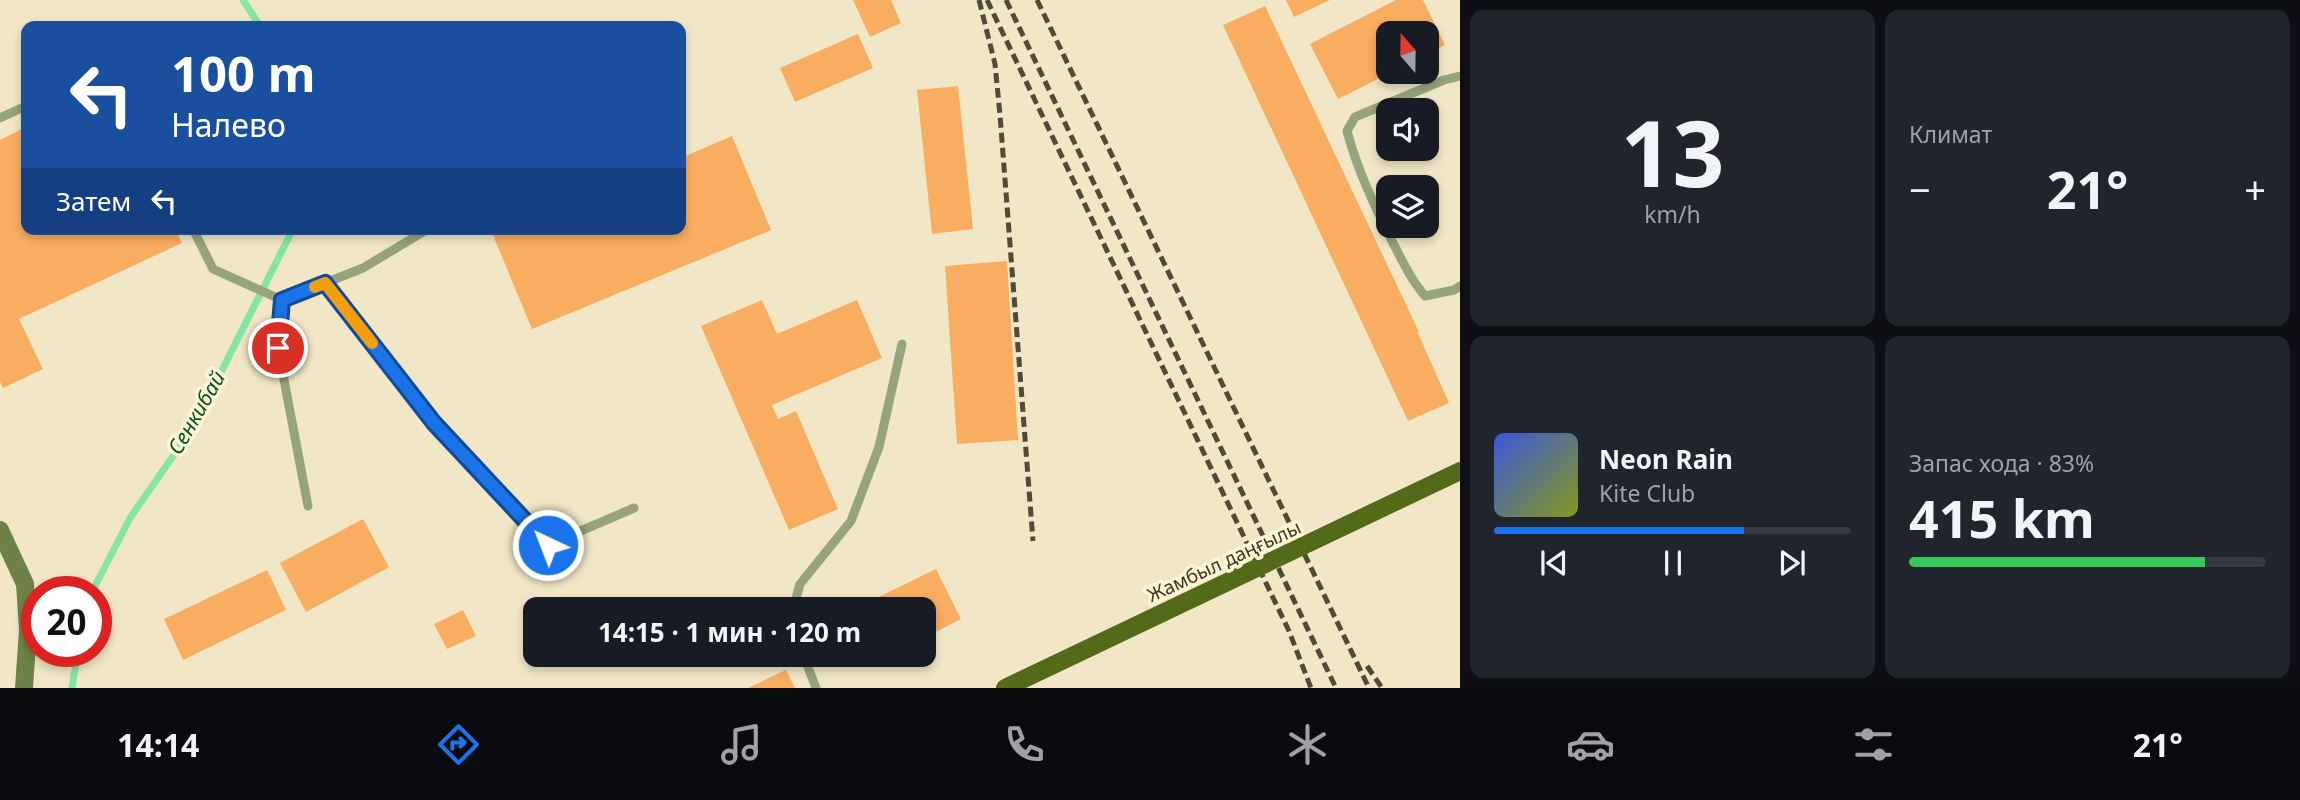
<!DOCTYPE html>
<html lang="ru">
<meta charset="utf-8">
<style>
body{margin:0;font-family:"Noto Sans",sans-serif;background:#20242c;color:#f1f3f6;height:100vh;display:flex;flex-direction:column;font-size:26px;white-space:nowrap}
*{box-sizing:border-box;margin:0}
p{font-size:23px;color:#9ea1a6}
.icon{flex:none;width:38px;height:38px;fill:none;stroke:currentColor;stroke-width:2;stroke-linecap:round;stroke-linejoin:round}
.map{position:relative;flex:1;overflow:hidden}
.details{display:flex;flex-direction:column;gap:10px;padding:10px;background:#0d0f14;width:840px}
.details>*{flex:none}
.top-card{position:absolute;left:21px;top:21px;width:665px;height:214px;border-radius:14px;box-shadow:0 4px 10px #0003;background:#1a4fa0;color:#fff;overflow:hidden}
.needle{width:46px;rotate:340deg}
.buttons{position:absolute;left:1376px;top:21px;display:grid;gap:14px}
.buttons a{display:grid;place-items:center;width:63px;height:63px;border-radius:14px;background:#171b24;box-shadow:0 4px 10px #0003;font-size:35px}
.speed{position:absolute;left:21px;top:576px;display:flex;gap:14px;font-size:35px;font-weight:700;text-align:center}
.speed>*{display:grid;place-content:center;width:91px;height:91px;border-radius:50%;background:#171b24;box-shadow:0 4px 10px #0003;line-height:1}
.speed .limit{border:10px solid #d22;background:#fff;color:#111}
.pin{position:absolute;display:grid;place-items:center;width:60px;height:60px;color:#fff;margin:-30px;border:4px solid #fff;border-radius:50%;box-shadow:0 2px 7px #0007}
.me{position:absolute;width:77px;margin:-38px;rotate:317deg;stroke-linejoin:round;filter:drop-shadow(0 0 5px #0008)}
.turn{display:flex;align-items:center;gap:24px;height:147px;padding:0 35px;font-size:32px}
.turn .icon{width:91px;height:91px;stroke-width:2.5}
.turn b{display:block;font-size:49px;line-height:60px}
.then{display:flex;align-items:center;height:66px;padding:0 35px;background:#0003;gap:14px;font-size:26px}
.big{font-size:52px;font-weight:700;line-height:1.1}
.details .widget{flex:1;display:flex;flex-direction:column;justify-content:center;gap:10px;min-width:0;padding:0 24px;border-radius:14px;background:#20242c}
.details .dial{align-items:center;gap:0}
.dial b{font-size:91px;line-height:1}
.song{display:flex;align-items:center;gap:21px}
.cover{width:84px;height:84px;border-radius:10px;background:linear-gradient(135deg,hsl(230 70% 55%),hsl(70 70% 35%))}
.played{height:7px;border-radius:4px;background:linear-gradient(90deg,#1a73e8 70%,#363941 70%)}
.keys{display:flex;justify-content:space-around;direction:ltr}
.heat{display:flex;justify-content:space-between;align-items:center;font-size:38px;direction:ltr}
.charge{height:10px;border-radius:5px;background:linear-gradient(90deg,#34c759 83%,#363941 0)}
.details .tiles{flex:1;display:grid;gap:10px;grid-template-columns:repeat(2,1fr)}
.trip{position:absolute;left:523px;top:597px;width:413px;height:70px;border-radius:14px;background:#171b24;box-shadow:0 4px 10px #0003;font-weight:700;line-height:70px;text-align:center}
.menu{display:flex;height:112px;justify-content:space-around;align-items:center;background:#090b0e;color:#9ea1a6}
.menu .icon{width:49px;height:49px}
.menu .current{color:#1a73e8}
.menu b{font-size:32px;color:#f1f3f6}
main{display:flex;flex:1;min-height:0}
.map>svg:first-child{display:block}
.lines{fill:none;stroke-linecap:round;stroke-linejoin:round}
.stream{stroke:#85e5a6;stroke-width:7}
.building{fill:#f9ad61}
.lane{stroke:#95a47c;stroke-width:9}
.secondary{stroke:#6e8247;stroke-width:18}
.rail{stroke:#4e4b3b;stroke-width:5;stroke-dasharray:10 5;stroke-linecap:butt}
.primary-bridge{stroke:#536a18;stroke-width:18}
.route-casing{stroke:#114b97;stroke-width:18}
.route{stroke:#1a73e8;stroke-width:12}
.slow{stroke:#f59e0b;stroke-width:12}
.labels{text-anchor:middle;stroke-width:7;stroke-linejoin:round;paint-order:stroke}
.street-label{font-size:19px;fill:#3a3729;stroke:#fef5d3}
.water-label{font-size:21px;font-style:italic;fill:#05522c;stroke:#fef5d3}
</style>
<main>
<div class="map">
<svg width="1460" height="688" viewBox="0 0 1460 688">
<rect width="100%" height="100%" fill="#f1e7c6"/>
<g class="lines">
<g class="stream">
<path d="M 243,0 L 260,26"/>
<path d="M 92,592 L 130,518 L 194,426 L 293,229"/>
<path d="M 72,688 L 78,651"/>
</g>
</g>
<g class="building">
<path d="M 853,0 L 891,0 L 901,23 L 870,37 Z"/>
<path d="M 1286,0 L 1330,0 L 1294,17 Z"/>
<path d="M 1396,0 L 1423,0 L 1445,45 L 1426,54 L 1426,33 L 1388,33 L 1388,74 L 1338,99 L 1310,44 Z"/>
<path d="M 1265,6 L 1419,332 L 1412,336 L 1418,333 L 1449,403 L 1408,421 L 1223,25 Z"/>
<path d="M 858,34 L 873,68 L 795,102 L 780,68 Z"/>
<path d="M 958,86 L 973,229 L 932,234 L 917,90 Z"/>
<path d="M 26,127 L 26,229 L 175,229 L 182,243 L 19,319 L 43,369 L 3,388 L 0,382 L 0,140 Z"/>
<path d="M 732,136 L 771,230 L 532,329 L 493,235 L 507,229 L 681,229 L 681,158 Z"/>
<path d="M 1007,261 L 1018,440 L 957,444 L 945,266 Z"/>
<path d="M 762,300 L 777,334 L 857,300 L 882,358 L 772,405 L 778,419 L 796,411 L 838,509 L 789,530 L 701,326 Z"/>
<path d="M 363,519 L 389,567 L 306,612 L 280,563 Z"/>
<path d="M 936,569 L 961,619 L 924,638 L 924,609 L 854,609 Z"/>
<path d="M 267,570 L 286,610 L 183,660 L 164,619 Z"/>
<path d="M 463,610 L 476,636 L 447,649 L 434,624 Z"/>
<path d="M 867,654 L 890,654 L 872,663 Z"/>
<path d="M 786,670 L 795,688 L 748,688 Z"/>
</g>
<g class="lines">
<g class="lane">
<path d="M 1460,76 L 1444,80 L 1355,117 L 1347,131 C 1357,169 1374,205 1392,241 C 1402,260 1411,280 1425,296 L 1454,290 L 1460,286"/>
<path d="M 0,118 L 26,106"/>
<path d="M 193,229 L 213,269 L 282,300 L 278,348 L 308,506"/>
<path d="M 325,283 L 434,423 L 548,545 L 634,508"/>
<path d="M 282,300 L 363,268 L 428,229"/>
<path d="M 793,609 L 800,584 L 851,521 L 879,447 L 902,344"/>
<path d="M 803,654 L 816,688"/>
</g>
<path class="secondary" d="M 0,530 L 25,584 L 28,630 L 24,688"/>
<g class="rail">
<path d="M 979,0 L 995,64 L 1000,115 L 1033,541"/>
<path d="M 987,0 L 1289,631 L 1311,688"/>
<path d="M 1006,0 L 1336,688"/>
<path d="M 1037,0 L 1369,688"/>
<path d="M 1367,666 L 1382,688"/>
</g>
<path class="primary-bridge" d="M 1005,688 L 1460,471"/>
</g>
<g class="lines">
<defs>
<path id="route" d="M 278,348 L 282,300 L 325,283 L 434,423 L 548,545"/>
</defs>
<use href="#route" class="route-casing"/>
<use href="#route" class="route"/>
<path class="slow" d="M 315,287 L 325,283 L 372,343"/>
</g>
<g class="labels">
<g class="street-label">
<text transform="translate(1224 561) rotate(-25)" y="7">Жамбыл даңғылы</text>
</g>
<g class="water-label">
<text transform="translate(197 413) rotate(-60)" y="7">Сенкибай</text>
</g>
</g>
</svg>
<div class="buttons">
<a><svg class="needle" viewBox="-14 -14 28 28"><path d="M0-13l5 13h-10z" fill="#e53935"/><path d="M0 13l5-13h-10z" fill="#9ea1a6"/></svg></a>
<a><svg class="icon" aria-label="sound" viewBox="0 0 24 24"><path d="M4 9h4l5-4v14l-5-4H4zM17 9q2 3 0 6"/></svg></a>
<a><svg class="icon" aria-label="layers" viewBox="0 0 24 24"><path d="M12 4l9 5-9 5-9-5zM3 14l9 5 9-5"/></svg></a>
</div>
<div class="speed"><div class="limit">20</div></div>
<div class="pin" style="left:278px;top:348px;background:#d93025"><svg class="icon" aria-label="arrive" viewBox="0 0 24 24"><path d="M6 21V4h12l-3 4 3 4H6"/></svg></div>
<svg class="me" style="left:548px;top:545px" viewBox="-20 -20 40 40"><circle r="17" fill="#1a73e8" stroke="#fff" stroke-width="3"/><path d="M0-11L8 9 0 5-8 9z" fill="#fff"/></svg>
<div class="trip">14:15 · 1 мин · 120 m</div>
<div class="top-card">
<div class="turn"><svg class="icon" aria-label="left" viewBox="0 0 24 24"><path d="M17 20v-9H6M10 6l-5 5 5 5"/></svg><div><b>100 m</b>Налево</div></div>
<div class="then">Затем<svg class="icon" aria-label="left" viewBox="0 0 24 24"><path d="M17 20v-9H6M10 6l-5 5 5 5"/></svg></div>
</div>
</div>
<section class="details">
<div class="tiles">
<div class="widget dial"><b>13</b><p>km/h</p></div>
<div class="widget"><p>Климат</p>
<div class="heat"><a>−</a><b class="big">21°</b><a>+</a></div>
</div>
<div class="widget">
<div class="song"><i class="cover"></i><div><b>Neon Rain</b><p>Kite Club</p></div></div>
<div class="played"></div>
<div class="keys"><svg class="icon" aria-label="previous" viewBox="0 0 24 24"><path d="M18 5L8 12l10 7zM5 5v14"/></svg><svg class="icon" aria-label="pause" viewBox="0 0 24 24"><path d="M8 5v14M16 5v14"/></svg><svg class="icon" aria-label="next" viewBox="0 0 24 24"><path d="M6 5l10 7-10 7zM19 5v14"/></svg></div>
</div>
<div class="widget"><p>Запас хода · 83%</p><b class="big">415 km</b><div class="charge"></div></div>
</div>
</section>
</main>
<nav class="menu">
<b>14:14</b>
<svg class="icon current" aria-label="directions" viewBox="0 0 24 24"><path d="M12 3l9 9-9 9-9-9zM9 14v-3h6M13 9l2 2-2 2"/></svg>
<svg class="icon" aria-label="music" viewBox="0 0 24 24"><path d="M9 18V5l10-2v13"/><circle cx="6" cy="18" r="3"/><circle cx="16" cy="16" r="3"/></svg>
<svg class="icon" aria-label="phone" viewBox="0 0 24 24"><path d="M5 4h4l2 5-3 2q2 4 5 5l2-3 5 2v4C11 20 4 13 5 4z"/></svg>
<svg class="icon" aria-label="climate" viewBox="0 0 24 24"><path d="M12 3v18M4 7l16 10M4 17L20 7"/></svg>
<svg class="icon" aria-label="car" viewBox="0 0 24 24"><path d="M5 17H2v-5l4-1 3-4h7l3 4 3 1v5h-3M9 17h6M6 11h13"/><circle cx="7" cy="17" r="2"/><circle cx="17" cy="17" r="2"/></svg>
<svg class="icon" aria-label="filters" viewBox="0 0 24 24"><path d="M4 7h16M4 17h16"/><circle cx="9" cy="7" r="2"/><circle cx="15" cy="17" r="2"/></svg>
<b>21°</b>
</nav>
